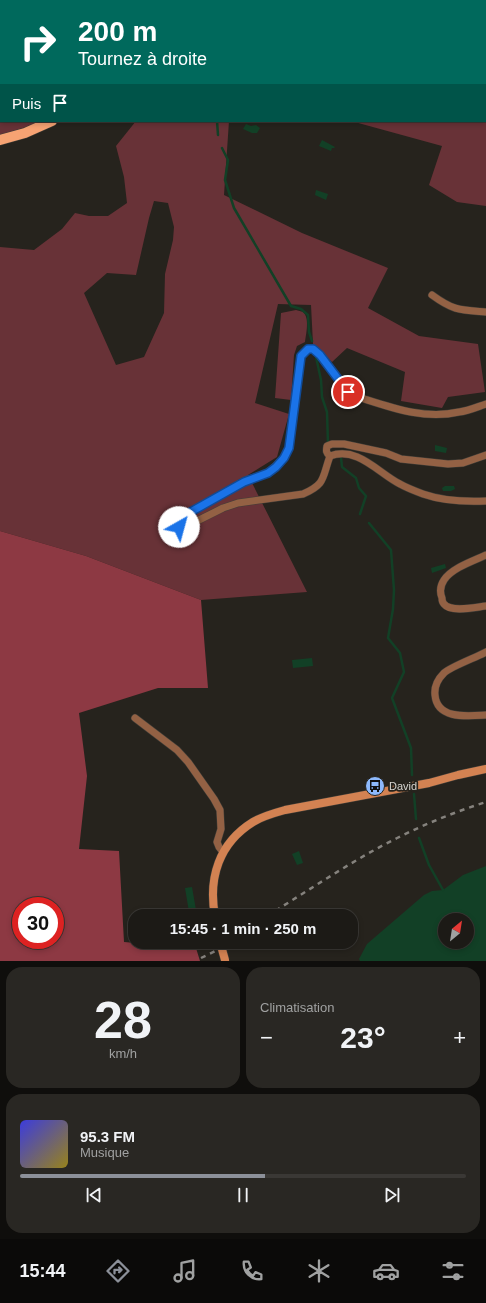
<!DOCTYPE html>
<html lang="fr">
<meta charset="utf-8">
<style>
body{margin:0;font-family:Arial,sans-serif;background:#292723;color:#f1f3f6;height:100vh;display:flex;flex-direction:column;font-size:15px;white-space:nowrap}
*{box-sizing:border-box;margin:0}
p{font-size:13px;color:#a0a1a1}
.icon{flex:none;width:22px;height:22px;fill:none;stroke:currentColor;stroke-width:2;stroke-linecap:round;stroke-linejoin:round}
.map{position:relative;height:961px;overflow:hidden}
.panel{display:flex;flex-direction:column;gap:6px;padding:6px;background:#0f0e0c;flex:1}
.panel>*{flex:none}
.hud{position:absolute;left:0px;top:0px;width:486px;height:122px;box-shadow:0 2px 6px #0003,0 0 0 1px #3a3835;background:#00695c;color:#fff;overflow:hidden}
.needle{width:26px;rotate:30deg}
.controls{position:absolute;left:438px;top:913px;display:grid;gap:8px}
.controls a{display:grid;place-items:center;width:36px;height:36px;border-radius:50%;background:#1c1a16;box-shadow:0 2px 6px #0003,0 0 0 1px #3a3835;font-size:20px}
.speed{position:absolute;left:12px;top:897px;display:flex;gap:8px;font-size:20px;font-weight:700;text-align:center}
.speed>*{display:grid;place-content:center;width:52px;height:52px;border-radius:50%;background:#1c1a16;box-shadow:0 2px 6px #0003,0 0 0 1px #3a3835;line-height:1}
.speed .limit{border:6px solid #d22;background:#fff;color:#111}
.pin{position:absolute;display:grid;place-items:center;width:34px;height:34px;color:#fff;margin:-17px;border:2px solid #fff;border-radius:50%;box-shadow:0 1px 4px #0007}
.me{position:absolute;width:44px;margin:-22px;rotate:38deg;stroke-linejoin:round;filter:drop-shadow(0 0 3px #0008)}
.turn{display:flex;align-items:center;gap:14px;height:84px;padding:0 12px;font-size:18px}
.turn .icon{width:52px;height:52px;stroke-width:2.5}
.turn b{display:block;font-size:28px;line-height:34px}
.then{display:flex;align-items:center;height:38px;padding:0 12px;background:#0003;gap:8px;font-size:15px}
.big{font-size:30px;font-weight:800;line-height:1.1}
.panel .widget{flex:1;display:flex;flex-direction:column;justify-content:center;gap:6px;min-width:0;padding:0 14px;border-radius:16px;background:#292723}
.panel .dial{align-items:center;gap:0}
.dial b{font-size:52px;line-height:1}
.song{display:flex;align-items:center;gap:12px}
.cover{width:48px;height:48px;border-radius:6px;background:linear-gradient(135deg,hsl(240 70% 55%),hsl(50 70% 35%))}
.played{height:4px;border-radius:2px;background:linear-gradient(90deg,#8c9099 55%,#3a3835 55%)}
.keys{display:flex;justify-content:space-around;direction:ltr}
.heat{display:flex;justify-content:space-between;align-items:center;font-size:22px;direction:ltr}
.panel .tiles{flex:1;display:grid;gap:6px;grid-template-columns:1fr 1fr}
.widget:last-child{grid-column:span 2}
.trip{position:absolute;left:128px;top:909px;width:230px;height:40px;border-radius:16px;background:#1c1a16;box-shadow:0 2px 6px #0003,0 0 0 1px #3a3835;font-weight:800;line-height:40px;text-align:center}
.dock{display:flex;height:64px;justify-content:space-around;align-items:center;background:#0b0a09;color:#a0a1a1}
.dock .icon{width:28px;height:28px}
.dock .on{color:#8c9099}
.dock b{font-size:18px;color:#f1f3f6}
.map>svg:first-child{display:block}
.green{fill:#683237;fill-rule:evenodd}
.forest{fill:#8d3943;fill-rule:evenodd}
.water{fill:#124026;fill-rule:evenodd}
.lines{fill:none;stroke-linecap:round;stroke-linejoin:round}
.stream{stroke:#124026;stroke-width:2.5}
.street-casing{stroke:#423f39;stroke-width:8}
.secondary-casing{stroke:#423f39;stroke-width:9}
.primary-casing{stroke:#423f39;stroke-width:11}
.street{stroke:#936144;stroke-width:7}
.secondary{stroke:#d38252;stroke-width:8}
.primary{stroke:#f7a373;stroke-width:10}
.rail{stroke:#85827d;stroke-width:2.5;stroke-dasharray:5 5;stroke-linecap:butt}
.secondary-bridge-casing{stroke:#423f39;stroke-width:9;stroke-linecap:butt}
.secondary-bridge{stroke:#d38252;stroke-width:8}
.route-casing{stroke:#114b97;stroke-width:10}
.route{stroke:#1a73e8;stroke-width:7}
.labels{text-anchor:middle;stroke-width:3.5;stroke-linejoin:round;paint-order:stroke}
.poi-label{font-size:11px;fill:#d6d4cf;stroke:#26231d;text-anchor:start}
</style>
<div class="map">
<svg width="486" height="961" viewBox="0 0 486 961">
<rect width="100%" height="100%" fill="#26231d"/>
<g class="green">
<path d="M 0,0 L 13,0 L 13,1 L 1,1 L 1,121 L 40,121 L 33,125 L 0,135 Z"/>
<path d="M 95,0 L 486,0 L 486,206 L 457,202 L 429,185 L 442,146 L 351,121 L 485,121 L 485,1 L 95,1 Z"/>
<path d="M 136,121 L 229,121 L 224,195 L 302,233 L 388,268 L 368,308 L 419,336 L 478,344 L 485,392 L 448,397 L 442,408 L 401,401 L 405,372 L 347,348 L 332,362 L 313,344 L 311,305 L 278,304 L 255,403 L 289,414 L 277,457 L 248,475 L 307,592 L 201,600 L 86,556 L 0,531 L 0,247 L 34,250 L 62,229 L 75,213 L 89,216 L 108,216 L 127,203 L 124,177 L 116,146 ZM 154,201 L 168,203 L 174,227 L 173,240 L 165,274 L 164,313 L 144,357 L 116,365 L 84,293 L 107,273 L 136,275 L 149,218 Z"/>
<path d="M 296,310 C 298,311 301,311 303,312 C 310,318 306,334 305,342 L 297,346 L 294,355 L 291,400 L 275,398 L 281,313 Z"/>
</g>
<g class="forest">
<path d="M 13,0 L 95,0 L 94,1 L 13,1 Z"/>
<path d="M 0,531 L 86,556 L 201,600 L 208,688 L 158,688 L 79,713 L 87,776 L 79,849 L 119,851 L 124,942 L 196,948 L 200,961 L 0,961 ZM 21,906 L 55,906 L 55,940 L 21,940 Z"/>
</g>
<g class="water">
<path d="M 246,124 L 251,126 L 256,125 L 260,128 L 257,133 L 252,133 L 243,129 Z"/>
<path d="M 322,140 L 335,147 L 334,148 L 332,148 L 331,151 L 319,146 Z"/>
<path d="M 316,190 L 328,194 L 326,200 L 315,195 Z"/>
<path d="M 435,445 L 447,448 L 446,453 L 435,451 Z"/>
<path d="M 445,486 L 454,486 L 455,489 L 451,491 L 443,491 L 442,488 Z"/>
<path d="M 445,564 L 446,568 L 432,573 L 431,568 Z"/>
<path d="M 312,658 L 313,666 L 293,668 L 292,660 Z"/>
<path d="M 299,851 L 303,863 L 297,865 L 292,854 Z"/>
<path d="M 486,866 L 486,961 L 360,961 L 359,959 L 367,944 L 424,895 L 432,891 L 443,890 L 463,875 ZM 445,920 L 467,920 L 467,942 L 445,942 Z"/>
<path d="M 192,887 L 196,910 L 189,912 L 185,888 Z"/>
</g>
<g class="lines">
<g class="stream">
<path d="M 184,0 L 184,1"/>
<path d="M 217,121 L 218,135"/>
<path d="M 222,148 L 228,160 L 225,180 L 234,208 L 291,306 L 301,309 L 308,315 L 309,332 L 312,341"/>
<path d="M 316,357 L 321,380 L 322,397 L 327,412 L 328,444"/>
<path d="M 341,457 L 342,467 L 356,478 L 359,488 L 366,496 L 360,514"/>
<path d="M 369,523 L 391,550 L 394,590 L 393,609 L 388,638 L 400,653 L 404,672 L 392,698 L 411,748 L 412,775"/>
<path d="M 414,794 L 416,819"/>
<path d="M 419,838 L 429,865 L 443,890"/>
</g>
<defs>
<g id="street">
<path d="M 432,295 C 454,311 460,310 486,312"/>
<path d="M 486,455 L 463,463 L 448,464 L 401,459 L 386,453 L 344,444 L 332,444 L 327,446 C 326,451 326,453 330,456 C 358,446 378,473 400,484 C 407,488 415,491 423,494 C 443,501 464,502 486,501"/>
<path d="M 330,456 C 322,478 326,484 303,494 L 238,503 L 223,508 L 183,528 L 179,527 L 178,521 L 180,518 L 244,481 L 268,473 L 284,458 L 289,448 L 301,356 L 308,349 L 313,349 C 330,362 337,385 355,396 C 390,407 423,420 459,412 C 468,411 477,407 486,404"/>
<path d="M 486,555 C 473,561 452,568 444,580 C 440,586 440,593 442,598 C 442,600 443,603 444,604 C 451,613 476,607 486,606"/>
<path d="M 486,652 C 477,657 450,667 444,673 C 438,679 434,686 435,695 C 437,720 468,716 486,715"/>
<path d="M 135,718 L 177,750 L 188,762 L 214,799 L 220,810 L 221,829 L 217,842 L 219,847 L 223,852"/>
</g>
<path id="secondary" d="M 215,916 C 208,878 219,843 253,822 C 263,816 274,813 285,810 L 429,783 L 458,775 L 486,769"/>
<g id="primary">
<path d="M 351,0 L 355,1"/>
<path d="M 123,1 L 123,0"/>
<path d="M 481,1 L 484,0"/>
<path d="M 0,140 L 25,133 L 52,121"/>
</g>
</defs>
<use href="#street" class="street-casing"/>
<use href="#secondary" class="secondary-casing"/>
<use href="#primary" class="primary-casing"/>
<use href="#street" class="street"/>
<use href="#secondary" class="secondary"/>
<use href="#primary" class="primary"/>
<g class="rail">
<path d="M 267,916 C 301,895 334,873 369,853 C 406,832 445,815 486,802"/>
<path d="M 201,958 L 234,942"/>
</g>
<defs>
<path id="secondary-bridge" d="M 220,942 L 225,960"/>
</defs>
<use href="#secondary-bridge" class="secondary-bridge-casing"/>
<use href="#secondary-bridge" class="secondary-bridge"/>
</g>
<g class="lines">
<defs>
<path id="route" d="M 179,527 L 178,521 L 180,518 L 244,482 L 268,473 L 276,467 L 284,458 L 289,448 L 301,356 L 308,349 L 313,349 L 320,355 L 348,392"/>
</defs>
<use href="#route" class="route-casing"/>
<use href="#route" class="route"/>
</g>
<defs>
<symbol id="bus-disc" viewBox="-11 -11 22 22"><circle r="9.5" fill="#8db9fc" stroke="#26231d"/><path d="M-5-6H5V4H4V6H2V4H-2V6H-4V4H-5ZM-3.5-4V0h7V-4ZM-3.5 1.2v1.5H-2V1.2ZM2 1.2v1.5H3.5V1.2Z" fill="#111"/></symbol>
</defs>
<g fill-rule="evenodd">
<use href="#bus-disc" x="364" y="775" width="22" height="22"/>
</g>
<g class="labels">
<g class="poi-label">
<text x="389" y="790">David</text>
</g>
</g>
</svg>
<div class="controls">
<a><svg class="needle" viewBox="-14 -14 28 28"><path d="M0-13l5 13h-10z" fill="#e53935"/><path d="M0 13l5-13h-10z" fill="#a0a1a1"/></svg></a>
</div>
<div class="speed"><div class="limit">30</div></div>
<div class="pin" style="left:348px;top:392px;background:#d93025"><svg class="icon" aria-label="arrive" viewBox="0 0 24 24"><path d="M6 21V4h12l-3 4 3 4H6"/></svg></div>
<svg class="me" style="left:179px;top:527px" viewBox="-20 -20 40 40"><circle r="19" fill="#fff"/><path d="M0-13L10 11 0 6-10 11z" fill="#1a73e8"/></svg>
<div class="trip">15:45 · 1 min · 250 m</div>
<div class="hud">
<div class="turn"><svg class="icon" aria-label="right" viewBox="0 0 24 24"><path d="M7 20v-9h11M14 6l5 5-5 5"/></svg><div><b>200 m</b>Tournez à droite</div></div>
<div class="then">Puis<svg class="icon" aria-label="arrive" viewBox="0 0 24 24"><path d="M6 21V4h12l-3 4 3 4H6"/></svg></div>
</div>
</div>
<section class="panel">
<div class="tiles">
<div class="widget dial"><b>28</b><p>km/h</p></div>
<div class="widget"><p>Climatisation</p>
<div class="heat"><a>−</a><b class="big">23°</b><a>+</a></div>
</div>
<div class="widget">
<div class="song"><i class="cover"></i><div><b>95.3 FM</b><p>Musique</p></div></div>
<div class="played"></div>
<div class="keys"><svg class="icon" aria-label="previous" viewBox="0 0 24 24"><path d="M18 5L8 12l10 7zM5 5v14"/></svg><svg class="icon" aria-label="pause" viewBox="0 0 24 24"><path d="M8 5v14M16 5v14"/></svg><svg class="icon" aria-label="next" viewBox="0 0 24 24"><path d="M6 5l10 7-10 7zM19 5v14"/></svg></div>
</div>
</div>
</section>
<nav class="dock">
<b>15:44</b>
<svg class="icon on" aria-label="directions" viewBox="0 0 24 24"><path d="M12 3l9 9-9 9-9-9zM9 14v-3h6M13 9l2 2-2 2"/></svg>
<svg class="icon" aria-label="music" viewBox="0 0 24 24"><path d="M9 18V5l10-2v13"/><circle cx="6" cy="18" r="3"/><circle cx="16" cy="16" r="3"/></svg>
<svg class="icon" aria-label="phone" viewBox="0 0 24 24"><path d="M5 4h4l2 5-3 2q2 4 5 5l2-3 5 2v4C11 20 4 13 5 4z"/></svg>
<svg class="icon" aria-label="climate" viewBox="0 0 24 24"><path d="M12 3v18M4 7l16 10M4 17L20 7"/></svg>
<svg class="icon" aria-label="car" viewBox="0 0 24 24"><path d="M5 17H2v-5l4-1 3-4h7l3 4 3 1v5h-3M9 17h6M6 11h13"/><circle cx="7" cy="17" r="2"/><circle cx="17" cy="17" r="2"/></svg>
<svg class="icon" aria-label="filters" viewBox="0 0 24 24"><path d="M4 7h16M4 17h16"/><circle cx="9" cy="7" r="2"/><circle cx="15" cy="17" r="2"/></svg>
</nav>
